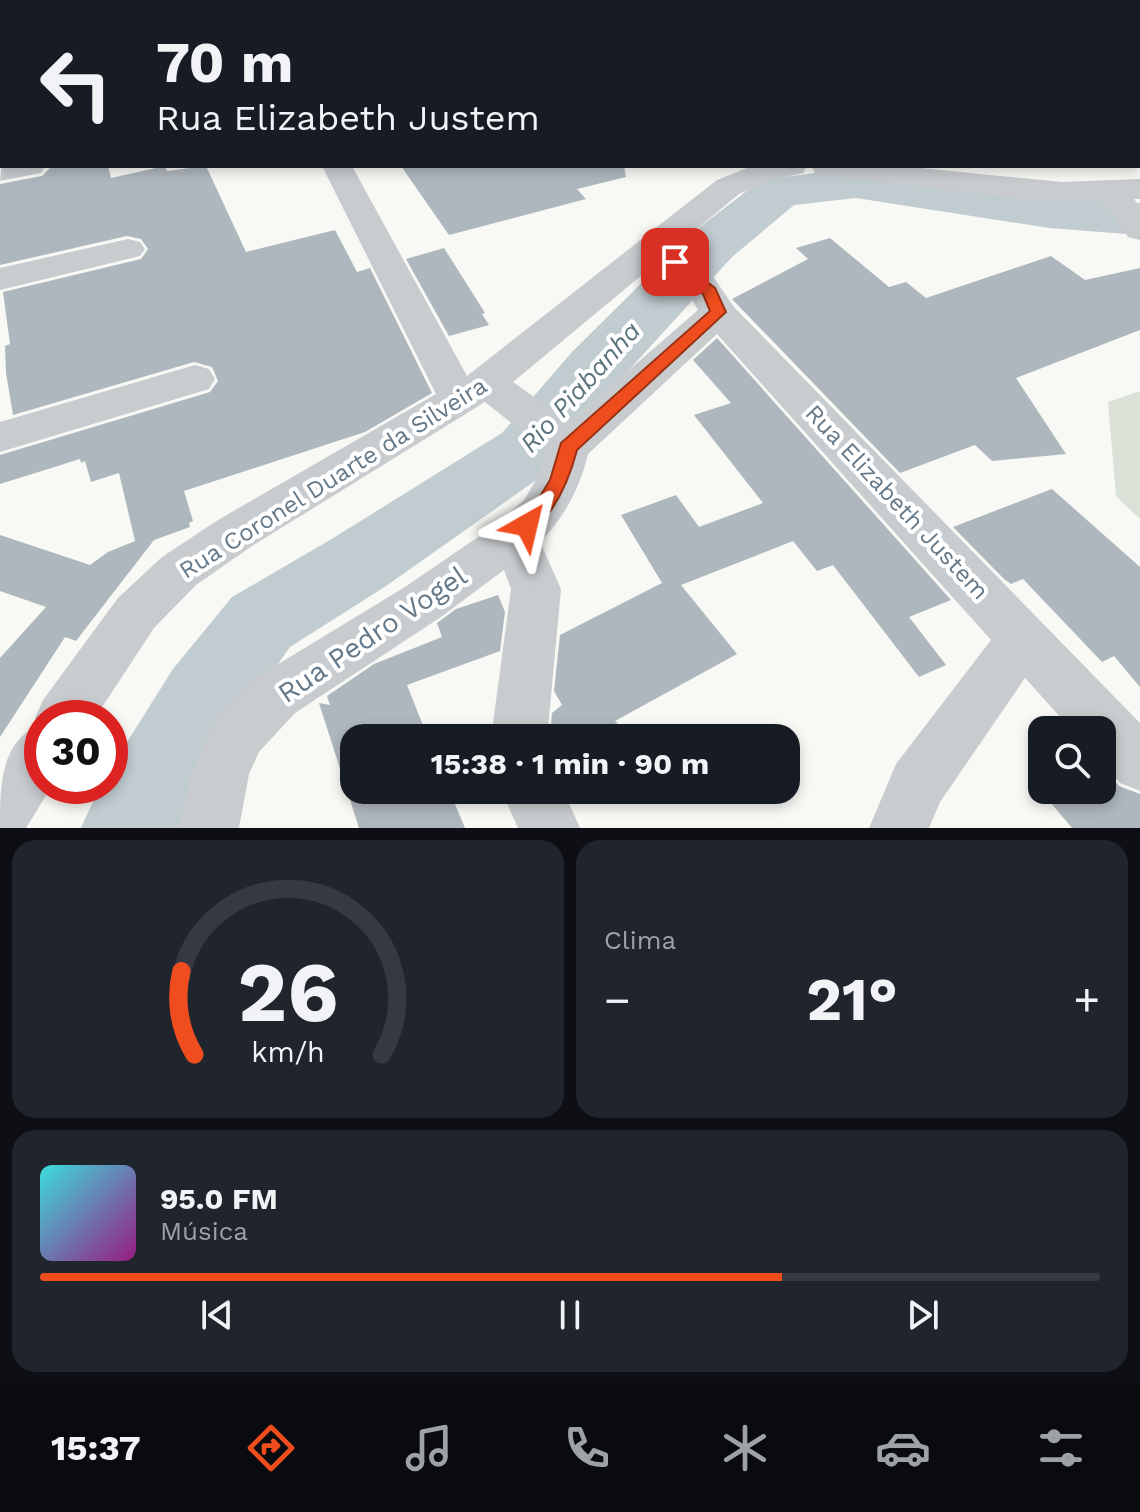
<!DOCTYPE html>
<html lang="pt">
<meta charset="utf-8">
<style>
body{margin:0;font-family:"Work Sans",sans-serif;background:#20242c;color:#f1f3f6;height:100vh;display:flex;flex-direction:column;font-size:30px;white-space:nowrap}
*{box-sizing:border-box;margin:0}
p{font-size:26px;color:#9ea1a6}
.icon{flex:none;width:44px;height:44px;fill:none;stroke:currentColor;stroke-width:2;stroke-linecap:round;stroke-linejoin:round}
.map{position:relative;height:828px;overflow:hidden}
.side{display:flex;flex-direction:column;gap:12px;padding:12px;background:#0d0f14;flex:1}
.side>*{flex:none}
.top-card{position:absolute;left:0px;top:0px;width:1140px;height:168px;box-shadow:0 4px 12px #0003;background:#171b24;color:#f1f3f6;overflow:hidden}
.fabs{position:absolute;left:1028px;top:716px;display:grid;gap:16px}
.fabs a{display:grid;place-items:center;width:88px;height:88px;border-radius:16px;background:#171b24;box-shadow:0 4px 12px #0003;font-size:40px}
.speed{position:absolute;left:24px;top:700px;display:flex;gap:16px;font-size:40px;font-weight:700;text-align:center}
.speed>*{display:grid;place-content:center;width:104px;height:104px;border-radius:50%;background:#171b24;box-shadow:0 4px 12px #0003;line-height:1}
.speed .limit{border:12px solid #d22;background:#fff;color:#111}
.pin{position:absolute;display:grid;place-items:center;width:68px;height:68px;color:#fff;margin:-34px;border-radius:16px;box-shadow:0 4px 12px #0006}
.me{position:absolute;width:88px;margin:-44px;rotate:37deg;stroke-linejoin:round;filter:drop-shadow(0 0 6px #0008)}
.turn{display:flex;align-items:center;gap:28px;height:168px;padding:0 24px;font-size:36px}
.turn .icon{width:104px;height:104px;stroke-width:2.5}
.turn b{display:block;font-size:56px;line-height:68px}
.big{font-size:60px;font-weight:700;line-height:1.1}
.side .widget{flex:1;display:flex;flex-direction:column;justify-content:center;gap:12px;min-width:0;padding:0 28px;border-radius:24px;background:#20242c}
.side .dial{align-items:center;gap:0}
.dial svg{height:208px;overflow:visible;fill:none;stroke:#363941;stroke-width:7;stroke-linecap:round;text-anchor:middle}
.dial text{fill:#f1f3f6;stroke:none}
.song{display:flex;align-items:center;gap:24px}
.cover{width:96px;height:96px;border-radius:12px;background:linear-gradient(135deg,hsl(180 70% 55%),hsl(310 70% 35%))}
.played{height:8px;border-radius:4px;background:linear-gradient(90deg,#ef4d1e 70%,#363941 70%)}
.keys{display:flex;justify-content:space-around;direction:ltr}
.heat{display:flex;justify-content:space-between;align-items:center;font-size:44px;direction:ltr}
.side .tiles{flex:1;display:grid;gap:12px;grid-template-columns:1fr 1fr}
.widget:last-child{grid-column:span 2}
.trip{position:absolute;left:340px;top:724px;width:460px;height:80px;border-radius:24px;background:#171b24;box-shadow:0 4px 12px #0003;font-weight:700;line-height:80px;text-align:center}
.menu{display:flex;height:128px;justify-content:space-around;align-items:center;background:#090b0e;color:#9ea1a6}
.menu .icon{width:56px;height:56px}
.menu .current{color:#ef4d1e}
.menu b{font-size:36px;color:#f1f3f6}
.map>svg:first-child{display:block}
.green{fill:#dae1d6}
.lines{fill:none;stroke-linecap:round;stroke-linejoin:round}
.river{fill:#c1ccd1;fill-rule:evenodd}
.building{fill:#aeb7bd}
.minor{fill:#c8cccf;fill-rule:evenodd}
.route{fill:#ef4d1e;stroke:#9b3214;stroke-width:2}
.labels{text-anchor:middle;stroke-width:8;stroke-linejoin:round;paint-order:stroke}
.street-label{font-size:24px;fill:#657989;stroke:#fff}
.water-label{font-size:26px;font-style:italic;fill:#5c747d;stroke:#fff}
.near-street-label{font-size:28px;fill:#657989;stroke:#fff}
</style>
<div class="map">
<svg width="1140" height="828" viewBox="0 0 1140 828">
<rect width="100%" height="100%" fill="#f8f8f5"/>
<path class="green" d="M 1140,391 L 1140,519 L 1116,496 L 1108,402 Z"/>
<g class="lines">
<path class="river" d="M 856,168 L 1049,196 L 1140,203 L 1140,235 L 1049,228 L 856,198 L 794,205 L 732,257 L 618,382 L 552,469 L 386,586 L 290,647 L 235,725 L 183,828 L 81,828 L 100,786 L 110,786 L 110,769 L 173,669 L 232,597 L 330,540 L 502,433 L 572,352 L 692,233 L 761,180 Z"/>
</g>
<g class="building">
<path d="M 52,166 L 108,166 L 111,178 L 165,166 L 167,171 L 206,166 L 246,252 L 335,230 L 357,272 L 370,268 L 432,393 L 365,432 L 184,491 L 193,521 L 189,523 L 190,527 L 154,540 L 76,641 L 65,637 L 0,737 L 0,658 L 46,607 L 0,591 L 0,535 L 90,565 L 108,552 L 135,541 L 119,473 L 91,482 L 85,461 L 81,463 L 80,459 L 0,484 L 0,455 L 210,392 L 218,381 L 212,367 L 194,362 L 13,415 L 6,373 L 5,346 L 10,344 L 3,292 L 141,259 L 148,249 L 141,239 L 127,236 L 0,265 L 0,184 L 42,176 Z"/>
<path d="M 401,166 L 624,166 L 626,177 L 577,189 L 586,199 L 449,235 Z"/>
<path d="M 830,238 L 889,287 L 906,282 L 926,298 L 1051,256 L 1085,280 L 1140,268 L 1140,330 L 1016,378 L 1066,454 L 992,461 L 975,445 L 900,473 L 732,299 L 808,259 L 796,248 Z"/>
<path d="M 444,248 L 485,313 L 482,314 L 489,325 L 449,336 L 406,259 Z"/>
<path d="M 717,338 L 951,600 L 909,617 L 946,665 L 919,677 L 833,565 L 817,571 L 793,541 L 681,585 L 737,654 L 615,721 L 631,738 L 550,738 L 552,713 L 562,705 L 554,691 L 560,635 L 662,583 L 621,515 L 676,495 L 699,527 L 763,503 L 694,415 L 731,403 L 693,360 Z"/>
<path d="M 1052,489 L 1140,567 L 1140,687 L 1114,656 L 1102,662 L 1023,579 L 1011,584 L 1004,579 L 953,527 Z"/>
<path d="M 498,595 L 505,612 L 500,651 L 407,685 L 428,738 L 354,738 L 354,790 L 449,790 L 465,828 L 359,828 L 319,703 L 330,705 L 327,696 L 374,664 L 442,637 L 437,623 L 456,609 Z"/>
<path d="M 1102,767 L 1119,786 L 1140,794 L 1140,828 L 1072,828 L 1040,790 L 1102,790 Z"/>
</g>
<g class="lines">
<g class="minor">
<path d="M 176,0 L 205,0 L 174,2 Z"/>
<path d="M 789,0 L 815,0 L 817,2 L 791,2 Z"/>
<rect x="0" y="48" width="2" height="16"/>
<path d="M 2,162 L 2,166 L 45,166 L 41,173 L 0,181 Z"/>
<path d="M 322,166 L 352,166 L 467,376 L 717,180 L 752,166 L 807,166 L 803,173 L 771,180 L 739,194 L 674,248 L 712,275 L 734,307 L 1140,723 L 1140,791 L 1120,783 L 1102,763 L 1102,730 L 1072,730 L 1025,678 L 940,802 L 929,828 L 869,828 L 896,764 L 991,640 L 717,334 L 588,454 C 580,487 565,517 540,542 L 561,589 L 547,738 L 491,738 L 511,589 L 504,570 L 441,617 L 295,713 L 259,752 L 249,774 L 239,828 L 179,828 L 191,774 L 218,715 L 257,677 L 405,587 L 497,524 L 524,500 L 537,478 L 545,450 L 485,402 L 252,546 L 196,585 L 154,628 L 95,718 L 42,718 L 42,786 L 52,786 L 26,828 L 0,828 C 0,786 0,744 38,725 L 35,718 L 43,700 L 118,598 L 162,557 L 218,520 L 436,394 ZM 654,265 L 686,290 L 698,310 L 569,422 L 513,382 Z"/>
<path d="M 811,166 L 901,166 L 1062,182 L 1140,179 L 1140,199 L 1134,199 L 1140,207 L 1140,240 L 1128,237 L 1102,201 L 1022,199 L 826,175 L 815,173 Z"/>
<path d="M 128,239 L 140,242 L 145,249 L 140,256 L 0,290 L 0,268 Z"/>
<path d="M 195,365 L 209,369 L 215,379 L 209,389 L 0,452 L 0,422 Z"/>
<path d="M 501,790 L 563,790 L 580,828 L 518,828 Z"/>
</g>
</g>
<path class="route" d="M 675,258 L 715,288 L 726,312 L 577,450 C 569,481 557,508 534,531 L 520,531 L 517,525 L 533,508 L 550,480 L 561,443 L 710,311 L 703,294 L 667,262 Z"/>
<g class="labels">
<g class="street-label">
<text transform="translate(333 478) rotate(-32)" y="8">Rua Coronel Duarte da Silveira</text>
<text transform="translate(897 502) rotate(47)" y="8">Rua Elizabeth Justem</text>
</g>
<g class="water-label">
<text transform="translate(580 387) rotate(-48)" y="9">Rio Piabanha</text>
</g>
<g class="near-street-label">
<text transform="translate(372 634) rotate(-34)" y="10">Rua Pedro Vogel</text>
</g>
</g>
</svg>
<div class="fabs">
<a><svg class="icon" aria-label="search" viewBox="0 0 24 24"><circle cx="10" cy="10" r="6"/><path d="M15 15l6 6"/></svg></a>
</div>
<div class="speed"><div class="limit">30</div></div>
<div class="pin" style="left:675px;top:262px;background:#d93025"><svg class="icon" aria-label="arrive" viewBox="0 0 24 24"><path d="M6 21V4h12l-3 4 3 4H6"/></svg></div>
<svg class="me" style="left:527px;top:525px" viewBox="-20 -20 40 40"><path d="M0-17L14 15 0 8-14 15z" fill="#ef4d1e" stroke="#fff" stroke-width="4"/></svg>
<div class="trip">15:38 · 1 min · 90 m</div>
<div class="top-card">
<div class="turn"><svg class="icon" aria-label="left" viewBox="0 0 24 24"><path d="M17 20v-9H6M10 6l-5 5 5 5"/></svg><div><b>70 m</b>Rua Elizabeth Justem</div></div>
</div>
</div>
<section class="side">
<div class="tiles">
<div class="widget dial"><svg viewBox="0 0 100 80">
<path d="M14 69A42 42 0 1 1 86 69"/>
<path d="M14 69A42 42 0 0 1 9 37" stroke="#ef4d1e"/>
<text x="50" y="56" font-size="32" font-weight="700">26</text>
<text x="50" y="72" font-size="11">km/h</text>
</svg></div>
<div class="widget"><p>Clima</p>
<div class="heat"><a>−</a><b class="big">21°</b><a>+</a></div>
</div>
<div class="widget">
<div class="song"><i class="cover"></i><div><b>95.0 FM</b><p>Música</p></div></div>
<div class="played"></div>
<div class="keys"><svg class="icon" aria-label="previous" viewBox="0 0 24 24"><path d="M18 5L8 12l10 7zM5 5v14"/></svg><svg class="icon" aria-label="pause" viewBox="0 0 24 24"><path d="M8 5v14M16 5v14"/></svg><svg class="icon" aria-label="next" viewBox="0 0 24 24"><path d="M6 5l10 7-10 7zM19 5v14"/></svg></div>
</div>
</div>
</section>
<nav class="menu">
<b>15:37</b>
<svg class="icon current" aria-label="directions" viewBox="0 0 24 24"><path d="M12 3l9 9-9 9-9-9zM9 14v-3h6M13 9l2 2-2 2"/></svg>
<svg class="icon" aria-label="music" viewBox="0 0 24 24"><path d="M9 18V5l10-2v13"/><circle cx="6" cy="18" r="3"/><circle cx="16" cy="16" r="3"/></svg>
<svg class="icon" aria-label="phone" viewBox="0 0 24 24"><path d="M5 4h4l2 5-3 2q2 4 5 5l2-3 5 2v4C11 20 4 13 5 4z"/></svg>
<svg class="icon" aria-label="climate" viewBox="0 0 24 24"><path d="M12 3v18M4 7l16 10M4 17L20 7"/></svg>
<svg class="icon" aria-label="car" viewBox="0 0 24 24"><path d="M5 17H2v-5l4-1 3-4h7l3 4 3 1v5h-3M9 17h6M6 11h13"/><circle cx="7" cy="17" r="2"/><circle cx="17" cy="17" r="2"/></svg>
<svg class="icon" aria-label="filters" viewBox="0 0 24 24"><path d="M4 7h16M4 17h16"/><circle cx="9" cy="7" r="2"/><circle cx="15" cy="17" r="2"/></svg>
</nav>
